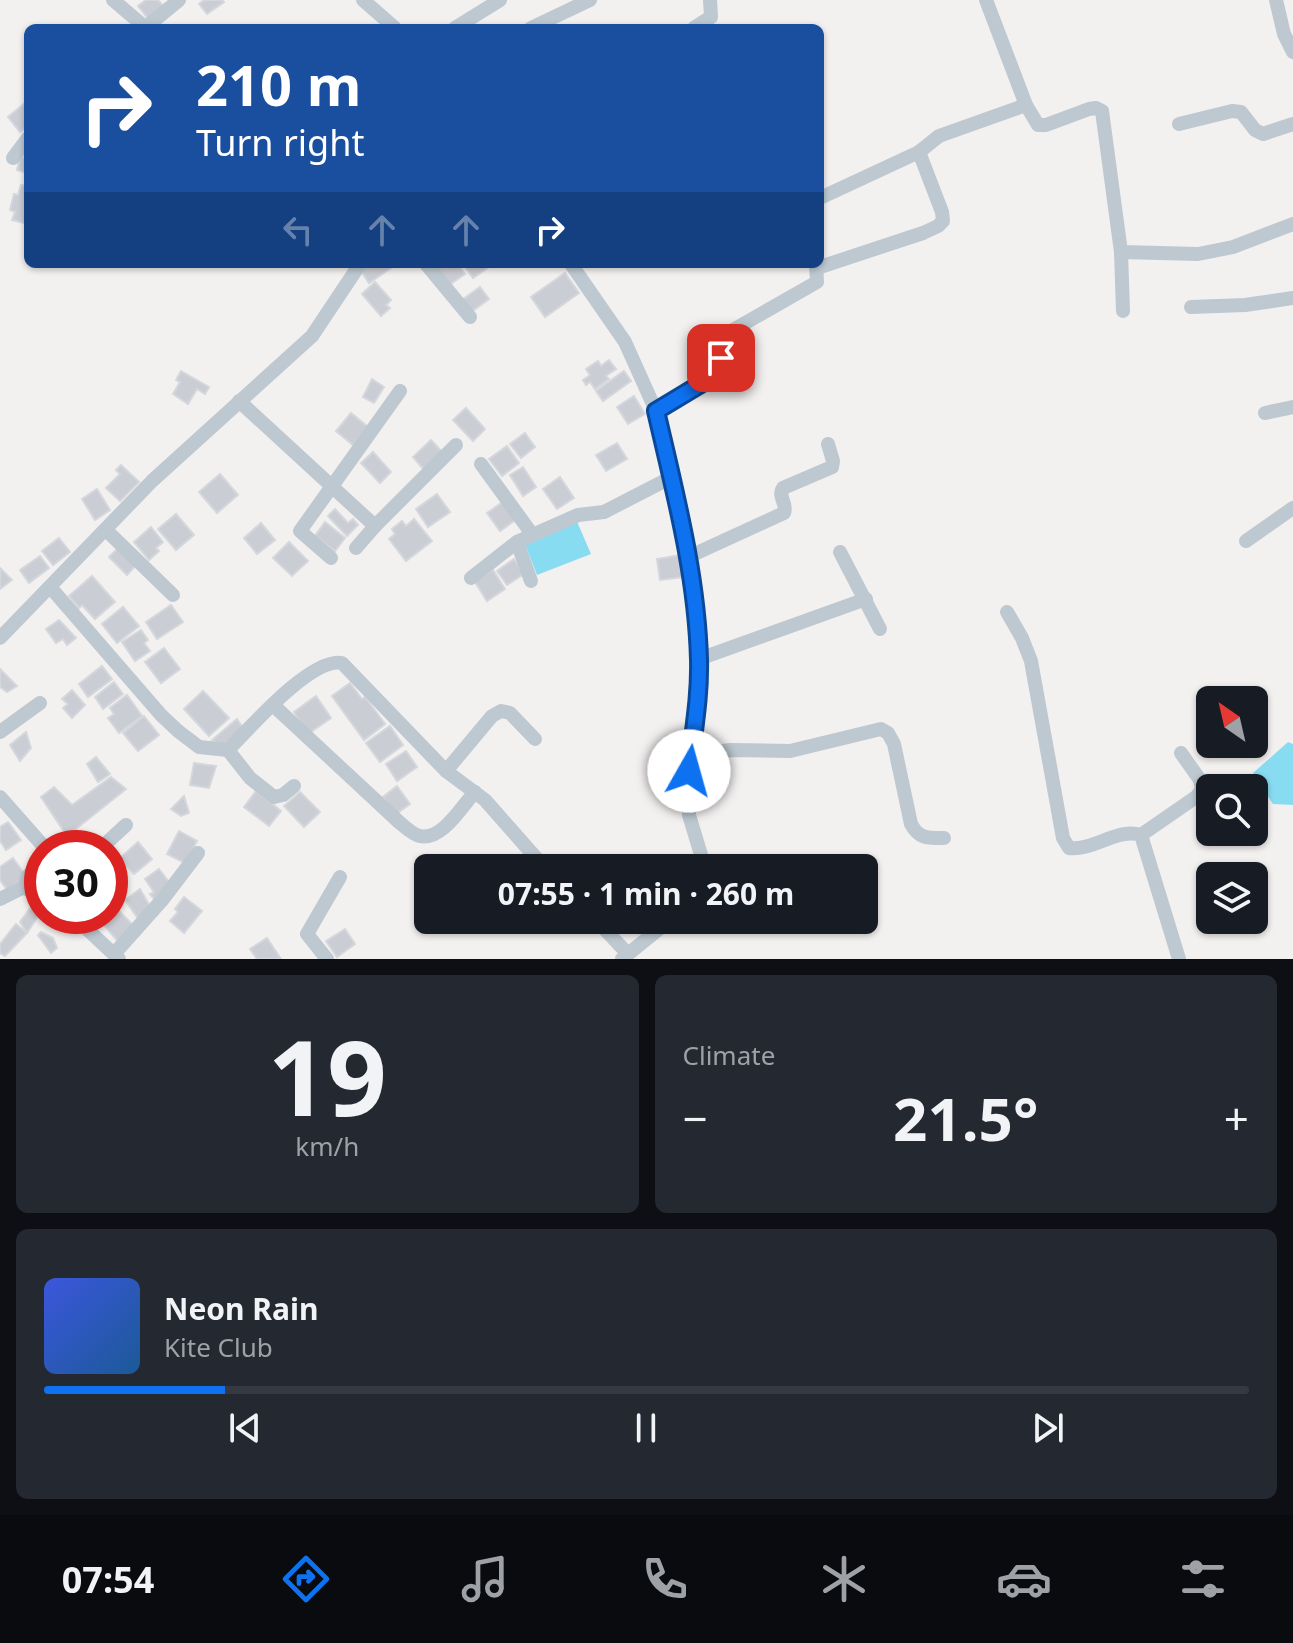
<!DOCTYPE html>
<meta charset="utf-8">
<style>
body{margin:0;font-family:"Noto Sans",sans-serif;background:#242831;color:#f1f3f6;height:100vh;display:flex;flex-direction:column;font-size:30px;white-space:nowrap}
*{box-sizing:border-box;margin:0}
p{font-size:26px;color:#9ea1a6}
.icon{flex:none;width:44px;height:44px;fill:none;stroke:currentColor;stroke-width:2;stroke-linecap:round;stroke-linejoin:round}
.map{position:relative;height:959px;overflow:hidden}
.side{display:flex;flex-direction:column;gap:16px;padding:16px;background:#0d0f14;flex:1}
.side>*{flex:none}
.guide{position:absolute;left:24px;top:24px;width:800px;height:244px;border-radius:12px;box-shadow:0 2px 6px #0004;background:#1a4fa0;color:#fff;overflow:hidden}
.needle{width:52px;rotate:326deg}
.fabs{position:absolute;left:1196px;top:686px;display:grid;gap:16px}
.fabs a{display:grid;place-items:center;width:72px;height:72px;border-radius:12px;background:#171b24;box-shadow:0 2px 6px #0004;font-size:40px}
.speed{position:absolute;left:24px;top:830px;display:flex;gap:16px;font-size:40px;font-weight:700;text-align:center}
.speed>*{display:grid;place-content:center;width:104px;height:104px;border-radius:50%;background:#171b24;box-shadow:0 2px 6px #0004;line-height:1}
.speed .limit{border:12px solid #d22;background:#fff;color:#111}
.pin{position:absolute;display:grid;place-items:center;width:68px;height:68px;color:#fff;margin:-34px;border-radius:16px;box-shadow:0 4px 12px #0006}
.me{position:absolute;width:88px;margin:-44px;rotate:7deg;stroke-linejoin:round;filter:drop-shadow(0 0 6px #0008)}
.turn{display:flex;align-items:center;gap:28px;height:168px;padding:0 40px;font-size:36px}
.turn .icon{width:104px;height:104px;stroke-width:2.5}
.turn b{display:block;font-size:56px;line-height:68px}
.lanes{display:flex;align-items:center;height:76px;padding:0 40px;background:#0003;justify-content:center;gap:40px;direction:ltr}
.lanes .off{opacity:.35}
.big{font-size:60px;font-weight:700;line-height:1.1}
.side .tile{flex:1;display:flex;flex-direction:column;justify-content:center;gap:12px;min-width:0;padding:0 28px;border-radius:12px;background:#242831}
.side .dial{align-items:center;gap:0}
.dial b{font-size:104px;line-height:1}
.song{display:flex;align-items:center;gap:24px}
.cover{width:96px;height:96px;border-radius:12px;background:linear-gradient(135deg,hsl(230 70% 55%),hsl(210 70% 35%))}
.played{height:8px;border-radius:4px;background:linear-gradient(90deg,#0e71f0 15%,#363941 15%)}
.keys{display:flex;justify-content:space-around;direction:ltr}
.heat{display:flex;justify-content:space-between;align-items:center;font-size:44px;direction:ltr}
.side .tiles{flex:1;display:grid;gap:16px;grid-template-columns:1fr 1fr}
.tile:last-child{grid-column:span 2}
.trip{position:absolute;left:414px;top:854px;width:464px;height:80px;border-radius:12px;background:#171b24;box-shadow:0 2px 6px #0004;font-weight:700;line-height:80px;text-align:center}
.tabs{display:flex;height:128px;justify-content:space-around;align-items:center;background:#090b0e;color:#9ea1a6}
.tabs .icon{width:56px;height:56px}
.tabs .current{color:#0e71f0}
.tabs b{font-size:36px;color:#f1f3f6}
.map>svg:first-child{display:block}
.water{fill:#88dcf2}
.building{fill:#cacdd3;stroke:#d4d7dc;stroke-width:2}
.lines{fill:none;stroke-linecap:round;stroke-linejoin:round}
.minor{stroke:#bdc8d0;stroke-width:14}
.route-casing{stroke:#09499c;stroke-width:20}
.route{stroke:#0e71f0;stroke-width:14}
</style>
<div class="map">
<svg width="1293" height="959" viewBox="0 0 1293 959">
<rect width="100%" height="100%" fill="#f3f0f0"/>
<g class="water">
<path d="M 575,517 L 591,554 L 537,575 L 523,539 Z"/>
<path d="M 1288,742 L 1293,744 L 1293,805 L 1273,804 L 1253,773 Z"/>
</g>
<g class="building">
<path d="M 146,0 L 158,0 L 166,9 L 150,21 L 138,6 Z"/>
<path d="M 204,0 L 222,0 L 224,2 L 207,14 L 199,4 Z"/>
<path d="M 25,103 L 28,107 L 28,126 L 20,132 L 8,117 Z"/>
<path d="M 20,157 L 28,159 L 28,173 L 17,170 Z"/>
<path d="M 21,185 L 28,186 L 28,224 L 12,220 L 15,212 L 10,210 L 14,194 L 18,195 Z"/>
<path d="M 388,264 L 391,268 L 369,283 L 361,271 L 370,264 Z"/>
<path d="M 442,264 L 458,264 L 465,274 L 446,287 L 434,270 Z"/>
<path d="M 463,264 L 488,264 L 490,266 L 473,278 Z"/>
<path d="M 565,273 L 579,293 L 545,317 L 531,297 Z"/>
<path d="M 375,282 L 391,300 L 386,305 L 390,308 L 381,316 L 362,294 Z"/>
<path d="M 480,287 L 489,299 L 471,312 L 462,300 Z"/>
<path d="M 609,360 L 616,369 L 606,376 L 609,379 L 595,389 L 590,382 L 586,385 L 583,380 L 590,375 L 586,369 L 598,361 L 601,366 Z"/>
<path d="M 181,371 L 209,387 L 205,394 L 197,389 L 188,404 L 173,394 L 180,382 L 176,380 Z"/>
<path d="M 624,371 L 631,381 L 603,401 L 596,391 Z"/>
<path d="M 372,379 L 384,387 L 374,403 L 363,397 Z"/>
<path d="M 634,396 L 645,414 L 628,424 L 617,407 Z"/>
<path d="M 466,408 L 485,429 L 473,441 L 453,420 Z"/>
<path d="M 351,413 L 368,427 L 353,445 L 336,431 Z"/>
<path d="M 525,433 L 535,447 L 521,458 L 510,444 Z"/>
<path d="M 431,440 L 445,455 L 426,472 L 413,457 Z"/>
<path d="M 617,443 L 627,459 L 606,471 L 596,455 Z"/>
<path d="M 507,446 L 519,463 L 502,476 L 489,459 Z"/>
<path d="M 373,452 L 391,472 L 380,483 L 361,463 Z"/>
<path d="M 121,465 L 139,482 L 120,501 L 106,488 L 120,474 L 116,470 Z"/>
<path d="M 523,467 L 536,487 L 523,496 L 510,475 Z"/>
<path d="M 220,474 L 238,495 L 217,513 L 199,492 Z"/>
<path d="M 560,477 L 574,498 L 557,509 L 543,489 Z"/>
<path d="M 97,489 L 110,510 L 95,520 L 82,499 Z"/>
<path d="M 437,494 L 450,512 L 428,527 L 416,509 Z"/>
<path d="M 504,501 L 517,519 L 500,531 L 487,513 Z"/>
<path d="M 335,509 L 348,523 L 353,519 L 358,525 L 347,536 L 328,516 Z"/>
<path d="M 176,514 L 194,535 L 176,550 L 158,529 Z"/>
<path d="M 414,519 L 432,541 L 406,561 L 389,539 L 395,534 L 392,529 L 402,521 L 406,526 Z"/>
<path d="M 325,522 L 345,538 L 335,551 L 315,536 Z"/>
<path d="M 261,523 L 275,540 L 257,554 L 244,538 Z"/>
<path d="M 151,527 L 163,542 L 156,548 L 159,551 L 149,560 L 134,542 Z"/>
<path d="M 59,538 L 70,552 L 53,565 L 42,551 Z"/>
<path d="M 289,542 L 308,561 L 292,576 L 273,558 Z"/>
<path d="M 120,546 L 138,563 L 127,575 L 109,557 Z"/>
<path d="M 681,555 L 684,577 L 660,580 L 657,559 Z"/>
<path d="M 40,556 L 49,568 L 29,583 L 20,570 Z"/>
<path d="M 514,559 L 524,574 L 507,585 L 497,571 Z"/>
<path d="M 0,568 L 12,580 L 0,589 Z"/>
<path d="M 493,570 L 505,589 L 487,601 L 475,582 Z"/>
<path d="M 92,576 L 115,602 L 95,619 L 82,605 L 79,608 L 69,596 Z"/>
<path d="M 171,605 L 183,622 L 157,639 L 146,622 Z"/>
<path d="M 123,607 L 139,626 L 117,643 L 102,624 Z"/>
<path d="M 59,620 L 76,638 L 67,645 L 63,639 L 56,643 L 46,629 Z"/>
<path d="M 141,630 L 148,640 L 144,643 L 150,651 L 135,661 L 122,642 Z"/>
<path d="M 164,648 L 180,669 L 161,683 L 145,662 Z"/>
<path d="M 102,666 L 112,679 L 88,697 L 79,684 Z"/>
<path d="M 0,669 L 17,686 L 7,692 L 0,687 Z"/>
<path d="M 114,682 L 123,694 L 103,709 L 95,697 Z"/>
<path d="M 350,683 L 362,699 L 365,697 L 385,724 L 364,740 L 332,696 Z"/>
<path d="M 72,690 L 85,705 L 72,718 L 63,708 L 68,704 L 62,699 Z"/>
<path d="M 203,691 L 229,718 L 209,736 L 184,709 Z"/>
<path d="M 127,695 L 142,716 L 119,733 L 108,718 L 114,714 L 110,708 Z"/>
<path d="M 316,696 L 331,718 L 308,734 L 294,712 Z"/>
<path d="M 144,716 L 159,735 L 138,751 L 123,733 Z"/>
<path d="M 237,719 L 243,728 L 222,746 L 212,740 Z"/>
<path d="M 390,726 L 403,745 L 380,762 L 366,743 Z"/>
<path d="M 26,732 L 31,748 L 20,761 L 10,745 Z"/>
<path d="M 406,751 L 417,767 L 397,781 L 386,764 Z"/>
<path d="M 96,757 L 110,774 L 98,782 L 87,764 Z"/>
<path d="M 194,763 L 216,766 L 209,788 L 190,785 Z"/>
<path d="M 111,777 L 126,789 L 67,836 L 41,797 L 54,787 L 72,805 Z"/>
<path d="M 397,786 L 410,804 L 396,814 L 383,797 Z"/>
<path d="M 256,791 L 281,811 L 269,826 L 244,807 Z"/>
<path d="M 300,792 L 320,812 L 304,827 L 284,806 Z"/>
<path d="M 184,796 L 189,813 L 181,816 L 171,809 Z"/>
<path d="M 8,822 L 21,840 L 6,850 L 0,841 L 0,827 Z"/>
<path d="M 179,831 L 197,841 L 185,863 L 167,854 Z"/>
<path d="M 138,842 L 152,859 L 134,874 L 120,858 Z"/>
<path d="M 13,858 L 26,876 L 14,885 L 10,894 L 0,880 L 0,867 Z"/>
<path d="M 159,869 L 172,886 L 154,899 L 150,894 L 154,892 L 145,879 Z"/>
<path d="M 140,889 L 152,910 L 139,920 L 125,900 Z"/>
<path d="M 184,897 L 202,911 L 184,933 L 170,921 L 178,912 L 175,909 Z"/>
<path d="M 31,907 L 38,916 L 27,933 L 20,922 Z"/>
<path d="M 119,911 L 134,926 L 120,944 L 103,924 Z"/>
<path d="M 16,924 L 27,933 L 5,956 L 0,953 L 0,944 Z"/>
<path d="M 345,929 L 355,944 L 337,957 L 326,941 Z"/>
<path d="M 41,932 L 53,938 L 57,948 L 51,953 L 38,935 Z"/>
<path d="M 267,938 L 281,959 L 257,959 L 250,949 Z"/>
</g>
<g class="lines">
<g class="minor">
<path d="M 113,0 L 146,28"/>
<path d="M 363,0 L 395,28"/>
<path d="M 986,0 L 1026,105"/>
<path d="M 1276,0 L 1284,34 L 1293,52"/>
<path d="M 145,28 L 179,0"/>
<path d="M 455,28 L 500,0"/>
<path d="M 531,28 L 590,0"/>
<path d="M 694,28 L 711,17 L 710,0"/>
<path d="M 1179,124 L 1232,111 L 1241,112 L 1255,130 L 1263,134 L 1293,124"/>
<path d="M 919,152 L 939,136 L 1026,105 L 1038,125 L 1046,125 L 1089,109 L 1096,108 L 1102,111 L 1121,252 L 1123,311"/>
<path d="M 13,158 L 28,138"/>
<path d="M 1121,252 L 1198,254 L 1233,247 L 1293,224"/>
<path d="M 426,264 L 470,317"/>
<path d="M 571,264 L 625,342 L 656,411 L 672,477 L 695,603 L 699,697 L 687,788 L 689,815 L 705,868"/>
<path d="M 817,268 L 923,233 L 938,226 L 943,221 L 942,212 L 919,152 L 820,198"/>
<path d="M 1191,307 L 1245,305 L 1293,298"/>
<path d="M 239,401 L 375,526 L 356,548"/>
<path d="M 656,411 L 714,376 C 723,364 721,357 716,343 L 717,339 L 817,282 L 816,264"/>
<path d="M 1265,413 L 1293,407"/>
<path d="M 481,464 L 532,534"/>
<path d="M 375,526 L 456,445"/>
<path d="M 106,530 L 173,595"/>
<path d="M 1246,541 L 1293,508"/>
<path d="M 517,542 L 531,581"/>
<path d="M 840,552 L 880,629"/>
<path d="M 688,557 L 784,513 C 788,504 777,496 783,488 L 832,467 L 833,461 L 828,444"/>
<path d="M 331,558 L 300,531 L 400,391"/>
<path d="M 471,578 L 517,542 L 578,515 L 604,512 L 672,477"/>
<path d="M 51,588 L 161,715 L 178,731 L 199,747 L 228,750 C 249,729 311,657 342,663 L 446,771 L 485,800 L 545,868"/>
<path d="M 1007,612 L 1022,638 L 1031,661 L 1063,838 L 1069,848 C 1093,851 1119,827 1141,835 L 1179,959"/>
<path d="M 0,638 L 152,481 L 312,336 L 360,264"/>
<path d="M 699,659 L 866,599"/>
<path d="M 273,705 L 399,822 C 405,827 413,835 420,836 C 442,841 462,806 475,792"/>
<path d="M 0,732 L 40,703"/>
<path d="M 228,750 L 250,778 L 274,797 L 283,795 L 294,786"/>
<path d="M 691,755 L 730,750 L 790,751 L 881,729 L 888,733 L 894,744 L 911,824 C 919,839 928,838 944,838"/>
<path d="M 446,771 L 492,716 L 501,711 L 510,713 L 535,739"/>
<path d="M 0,797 L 45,848"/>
<path d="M 1141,835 L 1196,797 L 1202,790 L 1200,780 L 1181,753"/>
<path d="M 101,848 L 126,825"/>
<path d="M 42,861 L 28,876 L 24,887 L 42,898"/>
<path d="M 0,899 L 24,887"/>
<path d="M 73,916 L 119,959"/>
<path d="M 596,920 L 627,953"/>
<path d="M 114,954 L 163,899 L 198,853"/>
<path d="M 327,959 L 307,934 L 340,877"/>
<path d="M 622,959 L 670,920"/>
</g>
</g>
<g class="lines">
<defs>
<path id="route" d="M 689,771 C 693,734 700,698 699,660 C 697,576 675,493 656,411 L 714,376 L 720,367 L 721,358"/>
</defs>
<use href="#route" class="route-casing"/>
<use href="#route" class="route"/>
</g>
</svg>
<div class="fabs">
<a><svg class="needle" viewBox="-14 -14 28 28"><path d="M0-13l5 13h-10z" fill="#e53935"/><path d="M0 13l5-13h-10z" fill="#9ea1a6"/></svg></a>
<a><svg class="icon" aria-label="search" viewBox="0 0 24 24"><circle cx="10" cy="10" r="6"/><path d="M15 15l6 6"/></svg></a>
<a><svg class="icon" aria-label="layers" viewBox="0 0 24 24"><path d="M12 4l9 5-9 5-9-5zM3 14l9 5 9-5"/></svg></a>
</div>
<div class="speed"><div class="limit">30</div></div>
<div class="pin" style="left:721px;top:358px;background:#d93025"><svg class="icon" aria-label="arrive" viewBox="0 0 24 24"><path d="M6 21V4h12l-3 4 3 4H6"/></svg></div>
<svg class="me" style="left:689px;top:771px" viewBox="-20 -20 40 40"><circle r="19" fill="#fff"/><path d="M0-13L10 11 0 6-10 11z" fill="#0e71f0"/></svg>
<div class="trip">07:55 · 1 min · 260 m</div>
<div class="guide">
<div class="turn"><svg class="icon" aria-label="right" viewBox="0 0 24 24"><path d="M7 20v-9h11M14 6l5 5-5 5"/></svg><div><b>210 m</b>Turn right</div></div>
<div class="lanes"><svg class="icon off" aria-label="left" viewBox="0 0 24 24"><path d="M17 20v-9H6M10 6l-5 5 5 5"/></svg><svg class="icon off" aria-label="ahead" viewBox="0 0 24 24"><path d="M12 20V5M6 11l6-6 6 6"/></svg><svg class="icon off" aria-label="ahead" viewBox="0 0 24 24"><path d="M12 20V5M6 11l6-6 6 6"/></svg><svg class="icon" aria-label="right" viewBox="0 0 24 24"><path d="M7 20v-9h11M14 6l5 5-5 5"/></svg></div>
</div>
</div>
<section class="side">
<div class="tiles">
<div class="tile dial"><b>19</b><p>km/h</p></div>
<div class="tile"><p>Climate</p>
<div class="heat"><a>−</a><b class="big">21.5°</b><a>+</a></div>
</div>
<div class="tile">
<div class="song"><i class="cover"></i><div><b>Neon Rain</b><p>Kite Club</p></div></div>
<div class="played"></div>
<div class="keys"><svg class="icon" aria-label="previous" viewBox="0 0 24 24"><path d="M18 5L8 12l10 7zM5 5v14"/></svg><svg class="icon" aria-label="pause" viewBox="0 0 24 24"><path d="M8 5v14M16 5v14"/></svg><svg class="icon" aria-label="next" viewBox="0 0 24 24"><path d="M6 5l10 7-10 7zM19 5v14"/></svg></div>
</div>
</div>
</section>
<nav class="tabs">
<b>07:54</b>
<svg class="icon current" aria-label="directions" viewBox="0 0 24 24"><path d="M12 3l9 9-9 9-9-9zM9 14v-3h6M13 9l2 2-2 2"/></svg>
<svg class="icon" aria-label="music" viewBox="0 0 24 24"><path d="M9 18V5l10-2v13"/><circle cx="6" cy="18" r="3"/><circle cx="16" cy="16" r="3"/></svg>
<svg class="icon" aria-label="phone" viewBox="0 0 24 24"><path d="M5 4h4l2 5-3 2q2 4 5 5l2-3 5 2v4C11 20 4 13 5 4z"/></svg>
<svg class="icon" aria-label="climate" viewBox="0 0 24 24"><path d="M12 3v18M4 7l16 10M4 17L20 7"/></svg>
<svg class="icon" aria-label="car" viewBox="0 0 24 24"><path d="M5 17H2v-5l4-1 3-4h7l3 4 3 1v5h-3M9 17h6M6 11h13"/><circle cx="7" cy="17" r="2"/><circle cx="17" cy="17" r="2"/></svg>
<svg class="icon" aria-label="filters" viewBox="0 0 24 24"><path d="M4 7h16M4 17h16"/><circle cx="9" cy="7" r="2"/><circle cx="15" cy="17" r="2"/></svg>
</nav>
